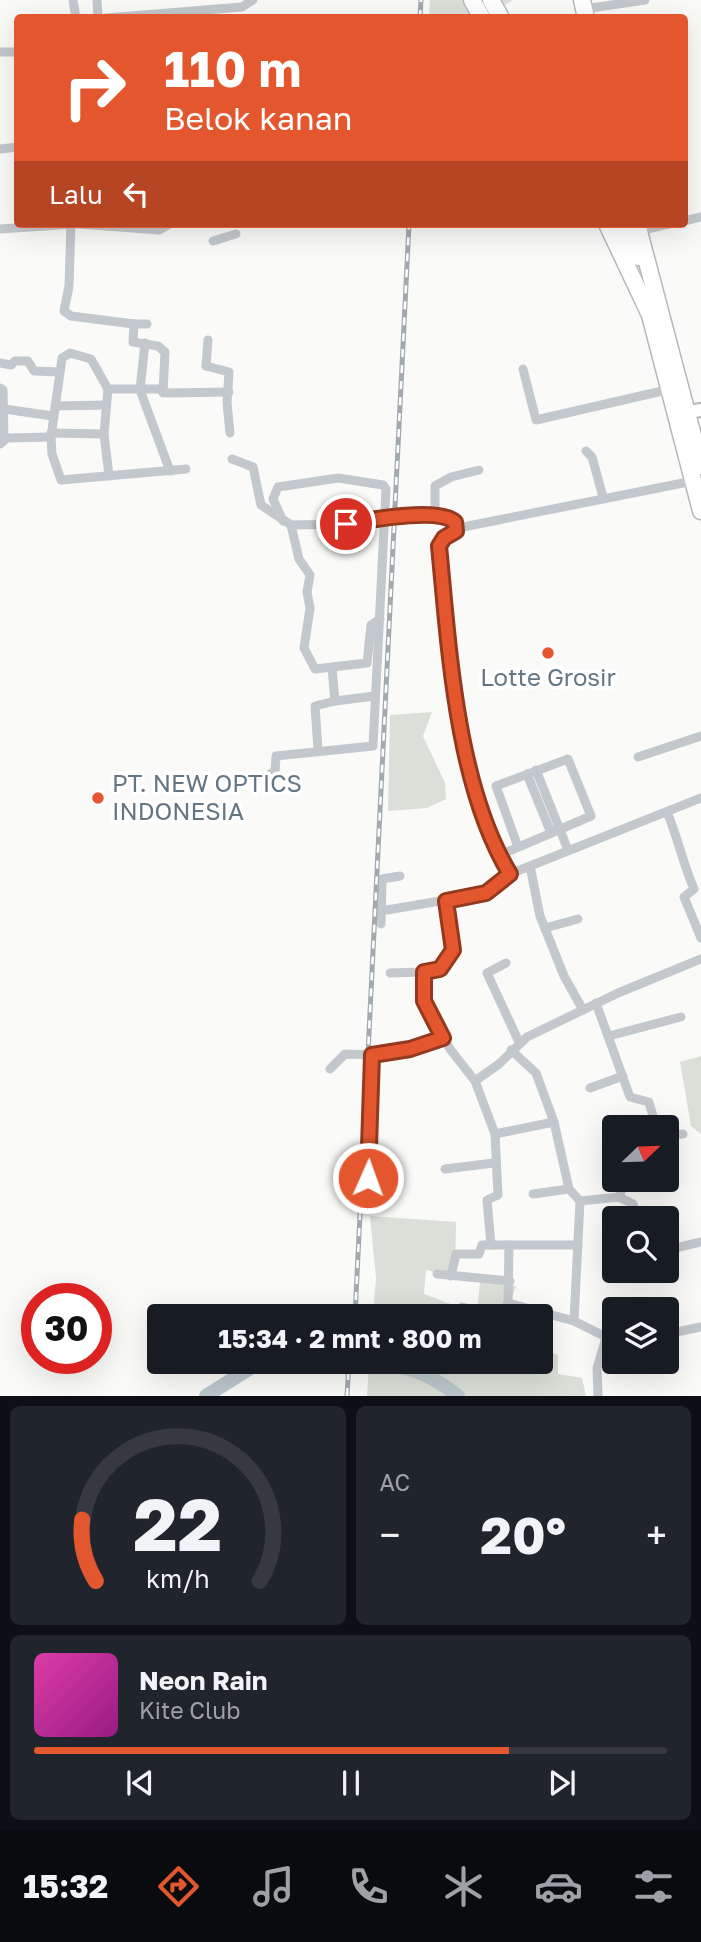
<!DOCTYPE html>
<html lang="id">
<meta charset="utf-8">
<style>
body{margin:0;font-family:"Golos Text",sans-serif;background:#20242c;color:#f1f3f6;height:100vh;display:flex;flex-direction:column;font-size:26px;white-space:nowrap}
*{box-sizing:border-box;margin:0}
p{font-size:23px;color:#9ea1a6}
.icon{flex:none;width:38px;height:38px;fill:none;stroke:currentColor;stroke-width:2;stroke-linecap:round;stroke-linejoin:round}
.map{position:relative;height:1396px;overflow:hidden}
.panel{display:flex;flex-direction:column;gap:10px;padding:10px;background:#0d0f14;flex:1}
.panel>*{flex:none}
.guide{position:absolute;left:14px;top:14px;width:674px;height:214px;border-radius:7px;box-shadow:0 7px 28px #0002;background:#e4572e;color:#fff;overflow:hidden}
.needle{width:46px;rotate:67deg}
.tools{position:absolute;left:602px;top:1115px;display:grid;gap:14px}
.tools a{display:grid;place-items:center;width:77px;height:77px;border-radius:7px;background:#171b24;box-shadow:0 7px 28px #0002;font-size:35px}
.speed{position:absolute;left:21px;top:1283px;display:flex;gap:14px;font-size:35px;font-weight:700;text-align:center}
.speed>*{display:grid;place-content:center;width:91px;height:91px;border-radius:50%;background:#171b24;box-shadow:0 7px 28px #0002;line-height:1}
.speed .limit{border:10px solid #d22;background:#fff;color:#111}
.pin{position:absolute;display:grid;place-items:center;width:60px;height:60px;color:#fff;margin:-30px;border:4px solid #fff;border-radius:50%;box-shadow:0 2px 7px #0007}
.me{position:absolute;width:77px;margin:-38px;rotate:2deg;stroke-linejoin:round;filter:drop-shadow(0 0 5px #0008)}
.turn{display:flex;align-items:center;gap:24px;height:147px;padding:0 35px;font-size:32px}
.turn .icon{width:91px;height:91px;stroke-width:2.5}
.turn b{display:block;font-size:49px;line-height:60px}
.then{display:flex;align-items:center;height:66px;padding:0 35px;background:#0003;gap:14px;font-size:26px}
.big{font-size:52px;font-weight:700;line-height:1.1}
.panel .tile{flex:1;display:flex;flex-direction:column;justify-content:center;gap:10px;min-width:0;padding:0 24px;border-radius:10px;background:#20242c}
.panel .dial{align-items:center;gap:0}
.dial svg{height:182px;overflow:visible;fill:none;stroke:#363941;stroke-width:7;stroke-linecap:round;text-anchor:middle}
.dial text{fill:#f1f3f6;stroke:none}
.song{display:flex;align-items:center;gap:21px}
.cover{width:84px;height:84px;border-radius:10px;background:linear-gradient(135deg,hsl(320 70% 55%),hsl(310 70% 35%))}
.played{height:7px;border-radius:4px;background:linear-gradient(90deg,#e4572e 75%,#363941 75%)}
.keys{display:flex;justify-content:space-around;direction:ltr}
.heat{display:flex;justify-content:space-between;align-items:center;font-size:38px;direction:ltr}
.panel .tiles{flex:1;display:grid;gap:10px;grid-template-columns:1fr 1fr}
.tile:last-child{grid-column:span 2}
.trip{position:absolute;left:147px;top:1304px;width:406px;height:70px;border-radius:7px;background:#171b24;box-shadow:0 7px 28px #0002;font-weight:700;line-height:70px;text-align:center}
.tab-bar{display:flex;height:112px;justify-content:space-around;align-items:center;background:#090b0e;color:#9ea1a6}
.tab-bar .icon{width:49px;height:49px}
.tab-bar .active{color:#e4572e}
.tab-bar b{font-size:32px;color:#f1f3f6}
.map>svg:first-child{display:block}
.green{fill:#dadfd7}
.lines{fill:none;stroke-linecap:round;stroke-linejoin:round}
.river{stroke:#bbc7cb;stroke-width:14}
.secondary-casing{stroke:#b3babf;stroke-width:16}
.highway-casing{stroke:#b4b9bd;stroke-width:19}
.street{stroke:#c3c8cc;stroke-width:9}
.secondary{stroke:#fff;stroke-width:12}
.highway{stroke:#fff;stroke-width:16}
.rail-casing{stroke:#a2aab0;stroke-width:5}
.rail{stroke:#fff;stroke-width:2.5;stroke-dasharray:8;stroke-linecap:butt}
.route-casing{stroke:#94391e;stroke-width:18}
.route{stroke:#e4572e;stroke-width:12}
.poi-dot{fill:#e4572e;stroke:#fff;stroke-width:2.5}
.labels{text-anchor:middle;stroke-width:7;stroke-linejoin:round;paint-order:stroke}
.poi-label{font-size:24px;fill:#657683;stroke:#fff}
</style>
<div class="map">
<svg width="701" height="1396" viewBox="0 0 701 1396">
<rect width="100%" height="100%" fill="#fafaf8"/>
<g class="green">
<path d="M 430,0 L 513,0 L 485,17 L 429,18 Z"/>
<path d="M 432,712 L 423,736 L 445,783 L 446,799 L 427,808 L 388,811 L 390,715 Z"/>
<path d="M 701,1056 L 701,1134 L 691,1126 L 680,1062 Z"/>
<path d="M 370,1216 L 456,1222 L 455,1277 L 426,1270 L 424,1294 L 477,1314 L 480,1282 L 516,1286 L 506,1316 L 373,1316 L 376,1278 Z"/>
<path d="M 541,1349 L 558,1355 L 558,1374 L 582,1378 L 586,1396 L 367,1396 L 369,1362 L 541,1362 Z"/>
</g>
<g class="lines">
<g class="river">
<path d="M 331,1362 L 339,1362"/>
<path d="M 359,1367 C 399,1361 427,1371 458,1396"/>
<path d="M 206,1396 L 255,1365 L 286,1362"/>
</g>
<defs>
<path id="secondary" d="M 688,412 L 701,410"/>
<g id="highway">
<path d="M 472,0 L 482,18"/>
<path d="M 491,0 L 501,18"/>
<path d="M 582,0 L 586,18"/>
<path d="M 607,224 L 650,315 L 701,511"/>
<path d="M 621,224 L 638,257"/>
<path d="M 637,224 L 701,466"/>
</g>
</defs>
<use href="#secondary" class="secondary-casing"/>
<use href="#highway" class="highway-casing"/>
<g class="street">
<path d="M 73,0 L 76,18"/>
<path d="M 97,0 L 98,18"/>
<path d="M 584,9 L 645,0"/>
<path d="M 106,18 L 242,7 L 253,0"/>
<path d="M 0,52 L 18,52"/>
<path d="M 0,149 L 18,147"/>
<path d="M 684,221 L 701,217"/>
<path d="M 71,224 L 69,286 L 64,311 L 71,316 L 134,324 L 133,342 L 158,346 L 165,352 L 163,393"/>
<path d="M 78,224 L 159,230 L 170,224"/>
<path d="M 0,229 L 75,224"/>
<path d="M 638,231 L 669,224"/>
<path d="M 213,241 L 236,234"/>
<path d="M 134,324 L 147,324"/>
<path d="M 208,340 L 206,366 L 229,372 L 227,403 L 230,433"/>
<path d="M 145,343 L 140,390 L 170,471"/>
<path d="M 0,363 L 11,365 L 15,361 L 28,361 L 34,371 L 60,372"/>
<path d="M 523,369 L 536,420 L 671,389"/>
<path d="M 0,388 L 3,390 L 4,439"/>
<path d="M 55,406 L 105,405"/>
<path d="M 4,409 L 53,416"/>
<path d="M 51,433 L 104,434 L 109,476"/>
<path d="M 104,434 L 108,389"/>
<path d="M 0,444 L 7,438 L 51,437"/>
<path d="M 586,451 L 592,457 L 603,497"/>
<path d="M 232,459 L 253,467 L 261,505 L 291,525 L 346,524 L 440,516 L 453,519 L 458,528"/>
<path d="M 186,469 L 61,480 L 52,454 L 51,437 L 62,358 L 70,353 L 91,359 L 108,389 L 159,389 L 167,393 L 229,392"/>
<path d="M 435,516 L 435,486 L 451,477 L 479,470"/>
<path d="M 291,525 L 299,559 L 310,575 L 307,592 L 310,608 L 304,648 L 315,669 L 367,663 L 371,625 L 380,619"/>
<path d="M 332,668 L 335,701 L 375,696"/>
<path d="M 318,750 L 315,706 L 335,701"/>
<path d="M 638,757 L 701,736"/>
<path d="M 536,770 L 568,850"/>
<path d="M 270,774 L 275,772 L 276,756 L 373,746 L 386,489 L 383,485 L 338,478 L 278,487 L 273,499 L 283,521"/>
<path d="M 527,774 L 551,833"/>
<path d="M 667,812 C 678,838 683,864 694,889 L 684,897 L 701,938"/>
<path d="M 500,855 L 591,816 L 568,759 L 496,786 L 518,847"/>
<path d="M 530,866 L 540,916 L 564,976 L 583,1010"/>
<path d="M 510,874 C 465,800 457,707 447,622 C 444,597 438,568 440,543 L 458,528 L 693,481"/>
<path d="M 381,911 L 487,893 L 510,874 L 701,798"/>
<path d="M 381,924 L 382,879 L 400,876"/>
<path d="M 545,928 L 578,919"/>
<path d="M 506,963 L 487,973 L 519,1042"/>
<path d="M 424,972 L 425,1005 L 450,1049 L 475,1081 L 495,1134 L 498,1195 L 487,1200 L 491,1245"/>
<path d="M 390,973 L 424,972 L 442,968 L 454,947 L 446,901"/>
<path d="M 596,1003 L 630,1097 L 649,1102 L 656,1127"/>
<path d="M 609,1036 L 681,1017"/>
<path d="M 511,1050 L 536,1073 L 554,1122 L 569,1189 L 580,1201 L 619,1197 L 633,1204 L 638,1218"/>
<path d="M 372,1055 L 367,1172 L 371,1182 L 390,1181"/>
<path d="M 330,1069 L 345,1054 L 375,1055 L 443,1038"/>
<path d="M 475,1081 L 499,1064 L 527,1037 L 618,993 L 701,959"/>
<path d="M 590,1088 L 623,1076"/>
<path d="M 495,1134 L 554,1122"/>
<path d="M 667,1135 L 683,1134"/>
<path d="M 445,1169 L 494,1163"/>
<path d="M 533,1194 L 569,1189"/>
<path d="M 619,1197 L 625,1180"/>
<path d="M 509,1245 L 508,1303 L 574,1321 L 614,1341"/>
<path d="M 667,1250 L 701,1242"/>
<path d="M 437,1274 L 510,1281"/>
<path d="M 451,1276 L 456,1254 L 479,1254 L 482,1245 L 578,1245"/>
<path d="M 462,1307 L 494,1316"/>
<path d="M 500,1316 L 508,1303"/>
<path d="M 574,1321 L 580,1201"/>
<path d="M 667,1334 L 701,1327"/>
<path d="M 598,1396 L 597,1368 L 606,1338"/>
</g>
<use href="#secondary" class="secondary"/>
<use href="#highway" class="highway"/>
<defs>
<g id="rail">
<path d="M 420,18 L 421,0"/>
<path d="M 355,1316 L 409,224"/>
<path d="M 347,1396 L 349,1362"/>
</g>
</defs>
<use href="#rail" class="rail-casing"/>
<use href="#rail" class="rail"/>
</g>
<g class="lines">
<defs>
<path id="route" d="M 346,524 C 369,520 438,507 455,522 L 456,531 L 444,538 L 439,546 C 449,648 456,785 510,874 L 486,893 L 446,901 L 453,950 L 440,969 L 424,972 L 424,1001 L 443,1038 L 410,1049 L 372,1055 L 368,1178"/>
</defs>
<use href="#route" class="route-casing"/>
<use href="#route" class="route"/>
</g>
<g class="poi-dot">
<circle cx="548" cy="653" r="7"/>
<circle cx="98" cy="798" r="7"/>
</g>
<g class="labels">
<g class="poi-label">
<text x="548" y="686">Lotte Grosir</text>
<text x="112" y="792" text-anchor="start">PT. NEW OPTICS<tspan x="112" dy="28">INDONESIA</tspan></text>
</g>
</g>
</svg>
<div class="tools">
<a><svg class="needle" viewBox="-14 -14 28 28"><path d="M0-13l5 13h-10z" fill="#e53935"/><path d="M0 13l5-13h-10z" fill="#9ea1a6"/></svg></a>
<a><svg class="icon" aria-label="search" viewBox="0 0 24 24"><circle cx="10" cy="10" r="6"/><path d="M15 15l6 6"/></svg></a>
<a><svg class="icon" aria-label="layers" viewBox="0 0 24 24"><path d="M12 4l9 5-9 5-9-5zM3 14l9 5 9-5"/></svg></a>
</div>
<div class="speed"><div class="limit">30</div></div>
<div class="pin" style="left:346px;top:524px;background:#d93025"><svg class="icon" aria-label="arrive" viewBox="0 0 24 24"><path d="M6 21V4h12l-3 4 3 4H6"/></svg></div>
<svg class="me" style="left:368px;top:1178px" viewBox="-20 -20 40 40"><circle r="17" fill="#e4572e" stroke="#fff" stroke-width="3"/><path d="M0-11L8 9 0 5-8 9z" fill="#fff"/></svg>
<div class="trip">15:34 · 2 mnt · 800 m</div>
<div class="guide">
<div class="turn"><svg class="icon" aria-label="right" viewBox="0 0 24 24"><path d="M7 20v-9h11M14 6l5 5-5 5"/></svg><div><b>110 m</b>Belok kanan</div></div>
<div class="then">Lalu<svg class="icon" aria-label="left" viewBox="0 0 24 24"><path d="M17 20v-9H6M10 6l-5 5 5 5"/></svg></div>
</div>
</div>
<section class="panel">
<div class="tiles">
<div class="tile dial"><svg viewBox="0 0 100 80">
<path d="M14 69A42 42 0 1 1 86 69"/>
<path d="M14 69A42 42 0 0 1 8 42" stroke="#e4572e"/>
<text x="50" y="56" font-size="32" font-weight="700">22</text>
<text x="50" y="72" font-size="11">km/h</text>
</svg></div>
<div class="tile"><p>AC</p>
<div class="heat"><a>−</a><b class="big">20°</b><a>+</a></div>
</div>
<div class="tile">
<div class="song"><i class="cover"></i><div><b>Neon Rain</b><p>Kite Club</p></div></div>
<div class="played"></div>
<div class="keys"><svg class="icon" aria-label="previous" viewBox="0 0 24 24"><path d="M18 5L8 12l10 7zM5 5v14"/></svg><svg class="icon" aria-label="pause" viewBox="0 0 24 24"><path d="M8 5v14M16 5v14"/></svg><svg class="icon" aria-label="next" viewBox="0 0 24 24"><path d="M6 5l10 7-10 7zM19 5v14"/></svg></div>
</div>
</div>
</section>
<nav class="tab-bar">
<b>15:32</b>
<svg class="icon active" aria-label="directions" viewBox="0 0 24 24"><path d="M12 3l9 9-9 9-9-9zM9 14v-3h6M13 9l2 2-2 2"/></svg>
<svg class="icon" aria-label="music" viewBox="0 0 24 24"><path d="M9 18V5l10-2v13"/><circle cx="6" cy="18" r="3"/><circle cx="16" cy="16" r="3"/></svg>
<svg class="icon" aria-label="phone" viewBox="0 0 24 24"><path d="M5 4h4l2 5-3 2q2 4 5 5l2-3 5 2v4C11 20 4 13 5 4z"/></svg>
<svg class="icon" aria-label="climate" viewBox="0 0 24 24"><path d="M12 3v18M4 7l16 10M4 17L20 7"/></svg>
<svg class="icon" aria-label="car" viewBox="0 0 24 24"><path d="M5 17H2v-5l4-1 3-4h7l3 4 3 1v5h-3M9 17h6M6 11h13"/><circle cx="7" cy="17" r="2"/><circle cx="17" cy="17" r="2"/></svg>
<svg class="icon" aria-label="filters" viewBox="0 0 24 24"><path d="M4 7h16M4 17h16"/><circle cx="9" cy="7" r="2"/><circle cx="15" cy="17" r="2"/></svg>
</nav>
